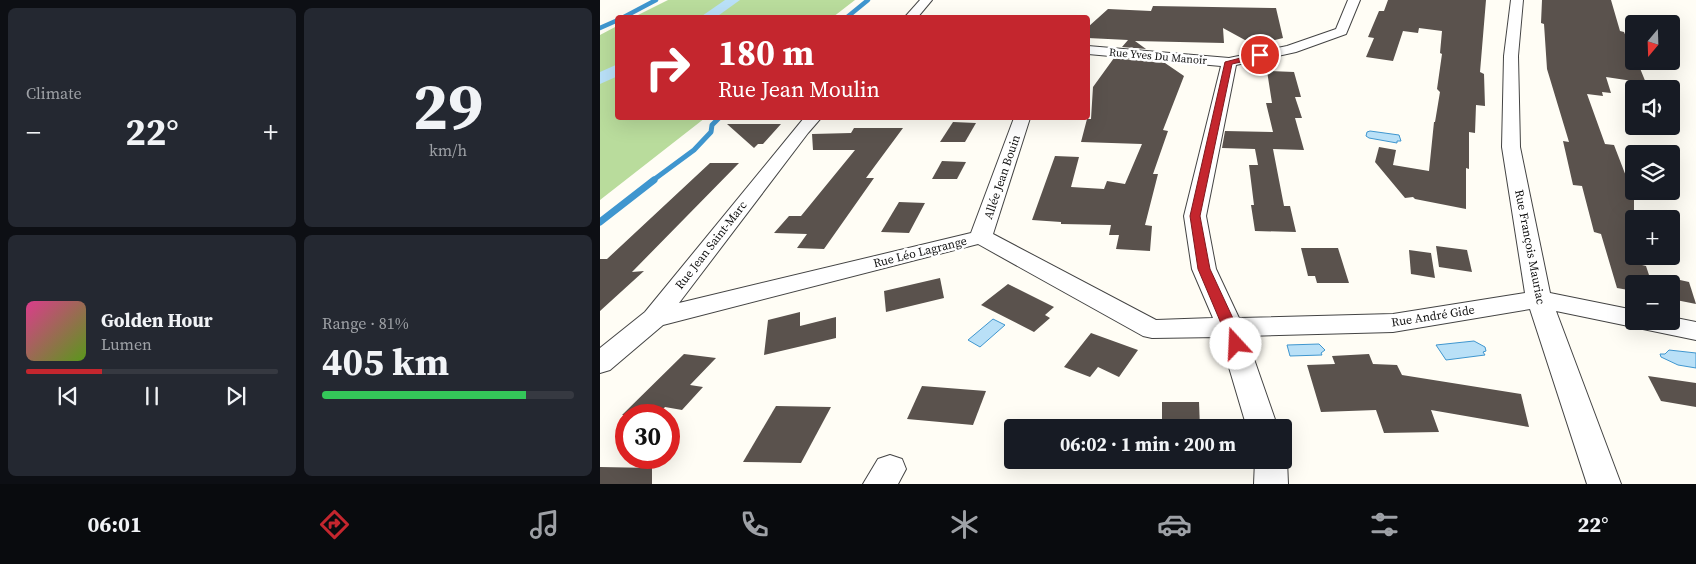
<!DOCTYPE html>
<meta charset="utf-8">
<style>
body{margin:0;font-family:"Source Serif 4",serif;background:#242831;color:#f1f3f6;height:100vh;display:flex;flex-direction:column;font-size:19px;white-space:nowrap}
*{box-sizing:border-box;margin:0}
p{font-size:16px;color:#9ea1a6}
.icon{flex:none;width:28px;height:28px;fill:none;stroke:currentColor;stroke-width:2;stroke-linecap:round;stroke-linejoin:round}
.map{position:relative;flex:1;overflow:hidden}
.sheet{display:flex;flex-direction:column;gap:8px;padding:8px;background:#0d0f14;width:600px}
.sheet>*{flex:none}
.banner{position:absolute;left:15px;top:15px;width:475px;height:105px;border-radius:5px;box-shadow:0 5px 20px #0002;background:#c4262e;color:#fff;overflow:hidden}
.needle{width:32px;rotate:199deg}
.controls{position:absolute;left:1025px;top:15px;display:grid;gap:10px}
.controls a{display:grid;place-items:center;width:55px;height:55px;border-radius:5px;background:#171b24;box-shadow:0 5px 20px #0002;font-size:25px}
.speed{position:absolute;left:15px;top:404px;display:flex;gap:10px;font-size:25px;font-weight:700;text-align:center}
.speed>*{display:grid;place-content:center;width:65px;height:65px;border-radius:50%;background:#171b24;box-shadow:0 5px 20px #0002;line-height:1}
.speed .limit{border:8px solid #d22;background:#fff;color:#111}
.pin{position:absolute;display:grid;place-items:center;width:42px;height:42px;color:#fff;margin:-21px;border:2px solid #fff;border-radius:50%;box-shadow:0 1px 5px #0007}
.me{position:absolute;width:55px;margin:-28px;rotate:340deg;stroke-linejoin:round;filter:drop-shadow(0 0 4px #0008)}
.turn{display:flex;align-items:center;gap:18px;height:105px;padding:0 20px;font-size:22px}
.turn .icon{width:65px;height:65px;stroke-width:2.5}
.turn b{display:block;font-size:35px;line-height:42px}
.big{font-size:38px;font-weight:700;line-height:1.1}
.sheet .card{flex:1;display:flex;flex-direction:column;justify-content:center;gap:8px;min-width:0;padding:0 18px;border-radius:8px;background:#242831}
.sheet .dial{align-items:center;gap:0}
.dial b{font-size:65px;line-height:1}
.song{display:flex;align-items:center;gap:15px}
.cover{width:60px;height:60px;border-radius:8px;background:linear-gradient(135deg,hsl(330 70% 55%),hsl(90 70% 35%))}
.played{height:5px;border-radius:2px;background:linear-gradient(90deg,#c4262e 30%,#363941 30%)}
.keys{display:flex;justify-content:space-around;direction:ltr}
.heat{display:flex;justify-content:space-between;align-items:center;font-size:28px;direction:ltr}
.charge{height:8px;border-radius:4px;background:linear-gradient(90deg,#34c759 81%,#363941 0)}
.sheet .tiles{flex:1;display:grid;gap:8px;grid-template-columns:repeat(2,1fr)}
.trip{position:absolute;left:404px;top:419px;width:288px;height:50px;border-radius:5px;background:#171b24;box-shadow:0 5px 20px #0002;font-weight:700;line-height:50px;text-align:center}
.menu{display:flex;height:80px;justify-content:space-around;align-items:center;background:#090b0e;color:#9ea1a6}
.menu .icon{width:35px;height:35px}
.menu .current{color:#c4262e}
.menu b{font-size:22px;color:#f1f3f6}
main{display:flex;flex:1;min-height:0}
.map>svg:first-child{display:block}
.forest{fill:#b9dc9c}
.water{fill:#b9e0f7;stroke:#3f96cf}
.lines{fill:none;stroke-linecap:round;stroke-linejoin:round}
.stream-far2{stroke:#3f96cf;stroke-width:4.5}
.stream-far1{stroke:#3f96cf;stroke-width:5}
.stream{stroke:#3f96cf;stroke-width:7}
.canal{fill:#b9e0f7;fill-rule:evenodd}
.building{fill:#5a524d}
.minor-casing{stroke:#444;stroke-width:2}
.minor{fill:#fff;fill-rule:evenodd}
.route{fill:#c4262e;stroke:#7f191e}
.labels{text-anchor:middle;stroke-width:5;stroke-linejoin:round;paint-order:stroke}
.far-street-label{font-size:11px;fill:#111;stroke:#fff}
.street-label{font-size:12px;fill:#111;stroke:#fff}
</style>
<main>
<section class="sheet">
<div class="tiles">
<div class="card"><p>Climate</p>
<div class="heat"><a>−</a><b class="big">22°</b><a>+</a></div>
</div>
<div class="card dial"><b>29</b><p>km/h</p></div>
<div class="card">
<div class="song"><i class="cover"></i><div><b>Golden Hour</b><p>Lumen</p></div></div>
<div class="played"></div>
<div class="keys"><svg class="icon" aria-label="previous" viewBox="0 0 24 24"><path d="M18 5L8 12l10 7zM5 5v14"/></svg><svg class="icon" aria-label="pause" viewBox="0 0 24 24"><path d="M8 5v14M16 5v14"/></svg><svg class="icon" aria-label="next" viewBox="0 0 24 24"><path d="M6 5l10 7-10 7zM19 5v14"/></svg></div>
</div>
<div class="card"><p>Range · 81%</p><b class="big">405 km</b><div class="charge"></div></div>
</div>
</section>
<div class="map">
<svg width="1096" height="484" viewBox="0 0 1096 484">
<rect width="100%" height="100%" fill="#fffdf5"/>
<g class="forest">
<path d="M 68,0 L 255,0 L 233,17 L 34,17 Z"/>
<path d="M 17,26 L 18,118 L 105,118 L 0,200 L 0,35 Z"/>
</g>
<g class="water">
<path d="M 770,131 L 799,135 L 801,141 L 797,141 L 797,143 L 769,138 L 766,136 L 767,132 Z"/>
<path d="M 393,319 L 405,325 L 380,347 L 368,340 Z"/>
<path d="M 874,341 L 885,347 L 886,351 L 883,352 L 885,355 L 846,360 L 836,345 Z"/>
<path d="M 719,344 L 725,350 L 721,353 L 722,355 L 690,356 L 687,345 Z"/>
<path d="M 1069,350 L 1096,353 L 1096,368 L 1078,365 L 1061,357 L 1060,354 L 1065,354 Z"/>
</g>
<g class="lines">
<g class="stream-far2">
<path d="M 22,18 L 56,0"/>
<path d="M 246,18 L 268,0"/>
<path d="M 0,28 L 18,20"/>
</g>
<path class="stream-far1" d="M 52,181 L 94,150 L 111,132 L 112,125 L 119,118"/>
<path class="stream" d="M 0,222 L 54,180"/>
<g class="canal">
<path d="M 125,0 L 140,0 L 115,18 L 99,18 Z"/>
<path d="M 18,64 L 18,76 L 0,84 L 0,72 Z"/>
</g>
</g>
<g class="building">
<path d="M 788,0 L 886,0 L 880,72 L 884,74 L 885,106 L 876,105 L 875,133 L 869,132 L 869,169 L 866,168 L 866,209 L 815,199 L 813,197 L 805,198 L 775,162 L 779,147 L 796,150 L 793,165 L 829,171 L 834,122 L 835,122 L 840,92 L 837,89 L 842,54 L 840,53 L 842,31 L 819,28 L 818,33 L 803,31 L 793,61 L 766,57 L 774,38 L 768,37 L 779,11 L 784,11 Z"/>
<path d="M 942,0 L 1011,0 L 1020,31 L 1024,32 L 1034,55 L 1034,61 L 1037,61 L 1046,83 L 1006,77 L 1011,93 L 1002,92 L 1003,96 L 987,94 L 1005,144 L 1014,145 L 1029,184 L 1034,185 L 1034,263 L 1046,266 L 1052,284 L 1034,284 L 1034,291 L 1017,288 L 1001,234 L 994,232 L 982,186 L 973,185 L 963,141 L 969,142 L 947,69 L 944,24 L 941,23 Z"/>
<path d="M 553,6 L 676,8 L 683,38 L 654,45 L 623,28 L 624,43 L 535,41 L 546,49 L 522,47 L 528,40 L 488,38 L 488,27 L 508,9 L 551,11 Z"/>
<path d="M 514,58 L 565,63 L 584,76 L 563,130 L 568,131 L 553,174 L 558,174 L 545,225 L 552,226 L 550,251 L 516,249 L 519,235 L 509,235 L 511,225 L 461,224 L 461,222 L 432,220 L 455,156 L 479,157 L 471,187 L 504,189 L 507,181 L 525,184 L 542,144 L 481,142 L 487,119 L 491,119 L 493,87 Z"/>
<path d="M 667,71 L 694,72 L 701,97 L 695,97 L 702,118 L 695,118 L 704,150 L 673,149 L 684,206 L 690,206 L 696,232 L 655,231 L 651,205 L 654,205 L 649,165 L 658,165 L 655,149 L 622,148 L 625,131 L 673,132 L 666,103 L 672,103 Z"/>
<path d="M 353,122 L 376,123 L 365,142 L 340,142 Z"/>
<path d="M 127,124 L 181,124 L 163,144 L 158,144 L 154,148 Z"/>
<path d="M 254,128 L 303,128 L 266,178 L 274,178 L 224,249 L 197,248 L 207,234 L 174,233 L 189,216 L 201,216 L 255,150 L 213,150 L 212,134 L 251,133 Z"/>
<path d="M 342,161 L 366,162 L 357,179 L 332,179 Z"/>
<path d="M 110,163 L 139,163 L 32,272 L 44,271 L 0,311 L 0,259 L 7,259 Z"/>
<path d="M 299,202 L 325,203 L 309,233 L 281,232 Z"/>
<path d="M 836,246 L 867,250 L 872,272 L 839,267 Z"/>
<path d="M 701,248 L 738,248 L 749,283 L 717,283 L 715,276 L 708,276 Z"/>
<path d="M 809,250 L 831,253 L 835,278 L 811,274 Z"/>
<path d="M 340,278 L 344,298 L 286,312 L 284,291 Z"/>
<path d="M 1071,278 L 1089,282 L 1096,304 L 1071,299 Z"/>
<path d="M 408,284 L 454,307 L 445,315 L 450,318 L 434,332 L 381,305 Z"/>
<path d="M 200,312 L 200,326 L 236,317 L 236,338 L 164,355 L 168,320 Z"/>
<path d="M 491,333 L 538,350 L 519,377 L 498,367 L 490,377 L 464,367 Z"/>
<path d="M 84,354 L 116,358 L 90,385 L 103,387 L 82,410 L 65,407 L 58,415 L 22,415 Z"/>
<path d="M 769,354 L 773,364 L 797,365 L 802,375 L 921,394 L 929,427 L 831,410 L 839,432 L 784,433 L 776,410 L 721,412 L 707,365 L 735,364 L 732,356 Z"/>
<path d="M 1048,376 L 1096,383 L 1096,407 L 1061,401 Z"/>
<path d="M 322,386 L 386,391 L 373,425 L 307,419 Z"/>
<path d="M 562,402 L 599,402 L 600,428 L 562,428 Z"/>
<path d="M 176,406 L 231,407 L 201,463 L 143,462 Z"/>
<path d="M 562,460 L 601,460 L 602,465 L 562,465 Z"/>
<path d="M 0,467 L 52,468 L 52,484 L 0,484 Z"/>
</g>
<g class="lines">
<defs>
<g id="minor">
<path d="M 320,0 L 332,0 L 317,18 L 304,18 Z"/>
<path d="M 748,0 L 760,0 L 746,34 L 696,52 L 636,65 L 606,216 L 616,269 L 639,318 L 793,314 L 925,293 L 902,147 L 904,56 L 911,0 L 923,0 L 918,56 L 920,147 L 950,293 L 1034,310 L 1034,321 L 1071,321 L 1071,317 L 1096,322 L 1096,340 L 956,311 L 1021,484 L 987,484 L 930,309 L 793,332 L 646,336 L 678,428 L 647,428 L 620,337 L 552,338 L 543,336 L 378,244 L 63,325 L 10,370 L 0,373 L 0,348 L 45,312 L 204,118 L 221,118 L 208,133 L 79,303 L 371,233 L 414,118 L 430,118 L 393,234 L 556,320 L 613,318 L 592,269 L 584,216 L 621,66 L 488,54 L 488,46 L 629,58 L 687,46 L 736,29 Z"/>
<path d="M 682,450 L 687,460 L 688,484 L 654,484 L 655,460 L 682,460 Z"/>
<path d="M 290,455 L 302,459 L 306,469 L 298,484 L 263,484 L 278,459 Z"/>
</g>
</defs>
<use href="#minor" class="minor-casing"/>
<use href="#minor" class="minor"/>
</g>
<path class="route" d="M 660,53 L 663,54 L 663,57 L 632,64 L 600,216 L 610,269 L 637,327 L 642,344 L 640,347 L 631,347 L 598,269 L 590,216 L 625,62 Z"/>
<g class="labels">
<g class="far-street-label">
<text transform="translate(558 56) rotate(5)" y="4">Rue Yves Du Manoir</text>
</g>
<g class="street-label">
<text transform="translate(402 177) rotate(-71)" y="4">Allée Jean Bouin</text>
<text transform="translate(111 245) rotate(-52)" y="4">Rue Jean Saint-Marc</text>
<text transform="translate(930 247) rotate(79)" y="4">Rue François Mauriac</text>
<text transform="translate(320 252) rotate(-14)" y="4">Rue Léo Lagrange</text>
<text transform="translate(833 316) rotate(-9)" y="4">Rue André Gide</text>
</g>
</g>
</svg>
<div class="controls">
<a><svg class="needle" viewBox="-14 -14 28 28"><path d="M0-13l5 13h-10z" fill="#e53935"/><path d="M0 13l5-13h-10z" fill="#9ea1a6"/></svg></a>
<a><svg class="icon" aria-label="sound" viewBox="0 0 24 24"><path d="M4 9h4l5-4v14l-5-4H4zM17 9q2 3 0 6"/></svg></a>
<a><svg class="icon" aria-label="layers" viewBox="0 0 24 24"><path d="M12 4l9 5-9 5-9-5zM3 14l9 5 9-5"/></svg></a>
<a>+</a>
<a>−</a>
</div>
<div class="speed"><div class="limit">30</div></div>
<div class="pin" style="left:660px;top:55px;background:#d93025"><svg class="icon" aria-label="arrive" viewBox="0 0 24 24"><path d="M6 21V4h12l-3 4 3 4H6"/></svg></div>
<svg class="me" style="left:636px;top:344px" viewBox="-20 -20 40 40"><circle r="19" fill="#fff"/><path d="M0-13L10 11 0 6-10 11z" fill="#c4262e"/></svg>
<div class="trip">06:02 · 1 min · 200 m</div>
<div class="banner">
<div class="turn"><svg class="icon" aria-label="right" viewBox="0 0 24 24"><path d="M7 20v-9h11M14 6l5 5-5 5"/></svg><div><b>180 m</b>Rue Jean Moulin</div></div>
</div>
</div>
</main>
<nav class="menu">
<b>06:01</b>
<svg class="icon current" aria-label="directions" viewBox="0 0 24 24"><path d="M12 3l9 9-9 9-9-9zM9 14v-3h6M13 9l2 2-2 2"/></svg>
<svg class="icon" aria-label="music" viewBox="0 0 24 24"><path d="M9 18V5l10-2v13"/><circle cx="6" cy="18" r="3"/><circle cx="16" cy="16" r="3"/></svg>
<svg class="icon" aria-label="phone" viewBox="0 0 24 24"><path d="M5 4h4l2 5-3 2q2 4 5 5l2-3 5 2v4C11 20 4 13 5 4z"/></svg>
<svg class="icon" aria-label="climate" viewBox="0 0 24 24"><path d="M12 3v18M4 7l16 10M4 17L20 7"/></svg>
<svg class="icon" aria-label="car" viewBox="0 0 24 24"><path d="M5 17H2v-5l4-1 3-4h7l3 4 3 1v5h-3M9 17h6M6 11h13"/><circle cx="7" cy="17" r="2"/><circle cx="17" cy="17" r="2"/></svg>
<svg class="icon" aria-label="filters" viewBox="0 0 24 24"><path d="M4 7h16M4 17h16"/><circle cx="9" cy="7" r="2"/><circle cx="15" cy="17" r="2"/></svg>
<b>22°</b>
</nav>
